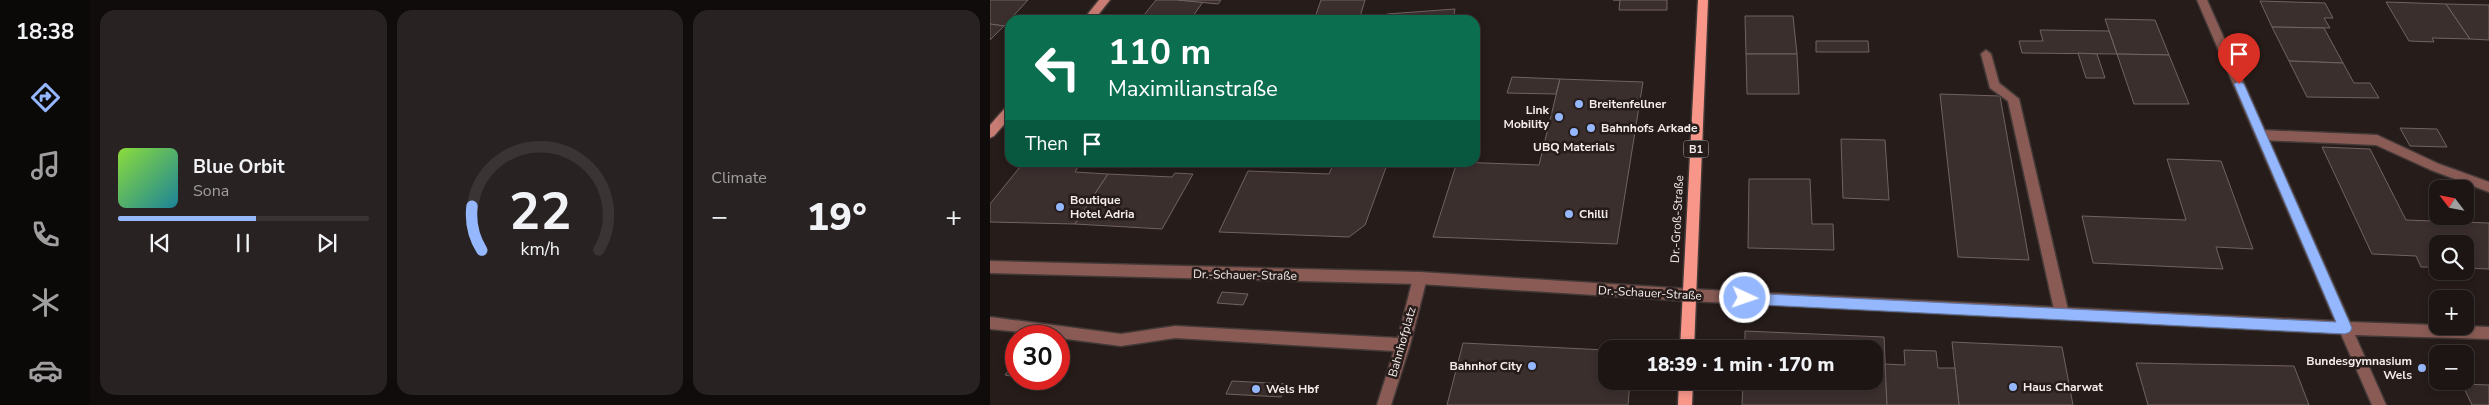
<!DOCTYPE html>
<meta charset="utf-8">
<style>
body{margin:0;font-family:"Nunito Sans",sans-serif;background:#292222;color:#f1f3f6;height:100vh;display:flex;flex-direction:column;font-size:19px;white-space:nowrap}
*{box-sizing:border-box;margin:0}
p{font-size:16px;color:#a09fa0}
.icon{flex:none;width:28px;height:28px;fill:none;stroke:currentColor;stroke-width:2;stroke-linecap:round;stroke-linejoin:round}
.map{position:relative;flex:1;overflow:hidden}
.panel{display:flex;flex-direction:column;gap:10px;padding:10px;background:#0f0c0b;width:900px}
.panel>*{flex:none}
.top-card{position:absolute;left:15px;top:15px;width:475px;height:152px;border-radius:15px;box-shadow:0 2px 8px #0003,0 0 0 1px #3a3434;background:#0b6e4f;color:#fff;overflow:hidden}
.needle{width:32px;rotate:302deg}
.controls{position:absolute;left:1439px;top:180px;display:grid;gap:10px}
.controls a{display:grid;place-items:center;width:45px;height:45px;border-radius:10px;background:#1c1514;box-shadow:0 2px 8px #0003,0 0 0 1px #3a3434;font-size:25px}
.speed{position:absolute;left:15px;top:325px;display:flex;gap:10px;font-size:25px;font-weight:700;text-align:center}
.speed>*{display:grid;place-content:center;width:65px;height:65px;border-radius:50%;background:#1c1514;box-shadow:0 2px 8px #0003,0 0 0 1px #3a3434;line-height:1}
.speed .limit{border:8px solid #d22;background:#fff;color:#111}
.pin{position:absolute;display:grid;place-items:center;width:42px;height:42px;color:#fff;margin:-51px -21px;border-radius:50% 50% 50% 0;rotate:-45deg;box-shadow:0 0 5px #0007}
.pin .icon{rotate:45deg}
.me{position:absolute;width:55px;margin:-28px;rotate:93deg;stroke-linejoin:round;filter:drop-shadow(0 0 4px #0008)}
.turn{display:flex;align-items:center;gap:18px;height:105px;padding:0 20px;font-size:22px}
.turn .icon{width:65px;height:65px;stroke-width:2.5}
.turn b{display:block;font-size:35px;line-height:42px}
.then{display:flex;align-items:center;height:48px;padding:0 20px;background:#0003;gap:10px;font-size:19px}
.big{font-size:38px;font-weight:800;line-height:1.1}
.panel .card{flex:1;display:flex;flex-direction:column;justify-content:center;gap:8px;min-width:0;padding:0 18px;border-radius:15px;background:#292222}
.panel .dial{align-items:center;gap:0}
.dial svg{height:130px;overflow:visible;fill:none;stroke:#3a3434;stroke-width:7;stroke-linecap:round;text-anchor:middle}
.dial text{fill:#f1f3f6;stroke:none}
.song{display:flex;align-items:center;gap:15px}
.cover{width:60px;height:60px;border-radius:8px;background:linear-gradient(135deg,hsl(90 70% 55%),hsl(190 70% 35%))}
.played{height:5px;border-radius:2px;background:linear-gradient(90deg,#95b7fd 55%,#3a3434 55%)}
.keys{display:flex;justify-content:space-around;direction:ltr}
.heat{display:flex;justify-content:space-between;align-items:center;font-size:28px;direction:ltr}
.panel .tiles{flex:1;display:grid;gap:10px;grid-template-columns:repeat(3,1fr)}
.trip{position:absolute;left:608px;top:340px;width:285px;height:50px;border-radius:15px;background:#1c1514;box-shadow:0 2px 8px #0003,0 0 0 1px #3a3434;font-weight:800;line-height:50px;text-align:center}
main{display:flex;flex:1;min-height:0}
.dock{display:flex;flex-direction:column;width:90px;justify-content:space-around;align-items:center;background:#0b0808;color:#a09fa0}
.dock .icon{width:35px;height:35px}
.dock .selected{color:#95b7fd}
.dock b{font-size:22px;color:#f1f3f6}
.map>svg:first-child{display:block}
.building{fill:#3b2f2e;stroke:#706361}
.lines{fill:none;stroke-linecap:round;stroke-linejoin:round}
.lane-casing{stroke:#433937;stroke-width:3}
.street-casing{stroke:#433937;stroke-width:3}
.secondary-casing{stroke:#433937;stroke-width:3}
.primary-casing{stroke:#433937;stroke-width:3}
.lane{fill:#8a5b55;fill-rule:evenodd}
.street{fill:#8a5b55;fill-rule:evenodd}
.secondary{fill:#c87c73;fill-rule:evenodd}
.primary{fill:#f8968a;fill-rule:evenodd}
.route{fill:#95b7fd;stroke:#6177a4}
.poi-dot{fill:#95b7fd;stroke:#261c1a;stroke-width:2}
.labels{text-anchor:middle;stroke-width:5;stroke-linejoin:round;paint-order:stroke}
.shield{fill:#261c1a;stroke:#b6aeac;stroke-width:1}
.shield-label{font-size:11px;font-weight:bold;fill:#f4eceb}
.poi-label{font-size:12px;font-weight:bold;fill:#f4eceb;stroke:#261c1a;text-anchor:start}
.street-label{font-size:12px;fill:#f4eceb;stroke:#261c1a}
</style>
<main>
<nav class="dock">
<b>18:38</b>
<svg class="icon selected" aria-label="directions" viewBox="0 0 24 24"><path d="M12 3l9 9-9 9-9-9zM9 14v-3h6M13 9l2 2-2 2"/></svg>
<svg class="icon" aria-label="music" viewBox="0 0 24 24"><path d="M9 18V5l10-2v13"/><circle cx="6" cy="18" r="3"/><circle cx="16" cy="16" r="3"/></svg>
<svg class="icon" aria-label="phone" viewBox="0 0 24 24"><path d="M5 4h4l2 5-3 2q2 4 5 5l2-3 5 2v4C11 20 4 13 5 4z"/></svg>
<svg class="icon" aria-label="climate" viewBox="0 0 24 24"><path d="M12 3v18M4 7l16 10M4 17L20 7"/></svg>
<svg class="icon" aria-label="car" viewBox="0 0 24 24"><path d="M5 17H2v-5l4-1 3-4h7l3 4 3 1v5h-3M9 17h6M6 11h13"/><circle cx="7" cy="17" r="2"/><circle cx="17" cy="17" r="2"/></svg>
</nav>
<section class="panel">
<div class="tiles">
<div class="card">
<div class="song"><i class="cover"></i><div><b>Blue Orbit</b><p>Sona</p></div></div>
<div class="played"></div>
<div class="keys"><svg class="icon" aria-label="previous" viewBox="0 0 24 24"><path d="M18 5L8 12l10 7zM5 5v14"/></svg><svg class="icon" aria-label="pause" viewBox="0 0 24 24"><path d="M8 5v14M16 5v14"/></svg><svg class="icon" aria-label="next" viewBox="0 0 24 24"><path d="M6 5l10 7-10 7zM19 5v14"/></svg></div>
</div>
<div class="card dial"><svg viewBox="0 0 100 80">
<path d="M14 69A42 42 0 1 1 86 69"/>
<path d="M14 69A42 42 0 0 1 8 42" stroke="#95b7fd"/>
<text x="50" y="56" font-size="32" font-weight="700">22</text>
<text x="50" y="72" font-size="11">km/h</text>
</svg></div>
<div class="card"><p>Climate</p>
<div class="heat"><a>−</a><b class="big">19°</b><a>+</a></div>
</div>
</div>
</section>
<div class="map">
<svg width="1499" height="405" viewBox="0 0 1499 405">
<rect width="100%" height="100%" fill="#261c1a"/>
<g class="building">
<path d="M 0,0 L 38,0 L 14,26 L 0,24 Z"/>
<path d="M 166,0 L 188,0 L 213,2 L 200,20 L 150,20 Z"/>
<path d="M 188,0 L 231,0 L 228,4 Z"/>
<path d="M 331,0 L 375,0 L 369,20 L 324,20 Z"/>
<path d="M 623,0 L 677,0 L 677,10 L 629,10 L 630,0 Z"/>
<path d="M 1270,1 L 1335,3 L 1343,18 L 1334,18 L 1340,28 L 1282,27 Z"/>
<path d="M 1396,2 L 1456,4 L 1480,39 L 1442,38 L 1444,42 L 1419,41 Z"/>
<path d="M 1456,4 L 1499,5 L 1499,40 L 1480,39 Z"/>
<path d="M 465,9 L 463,20 L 396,20 L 397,14 Z"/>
<path d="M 755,16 L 803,16 L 807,54 L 756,54 Z"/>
<path d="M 1115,19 L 1165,20 L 1179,55 L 1127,54 Z"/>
<path d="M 0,24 L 14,26 L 0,40 Z"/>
<path d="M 1282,27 L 1334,28 L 1353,63 L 1299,61 Z"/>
<path d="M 1050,30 L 1119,31 L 1127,54 L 1032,53 L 1029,41 L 1053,41 Z"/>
<path d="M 826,41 L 878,41 L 879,52 L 826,52 Z"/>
<path d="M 1088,53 L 1107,54 L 1115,78 L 1096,78 Z"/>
<path d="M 756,54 L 807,54 L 809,94 L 757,94 Z"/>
<path d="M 1127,54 L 1179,55 L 1199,104 L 1144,104 Z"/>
<path d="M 1299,61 L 1353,63 L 1364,83 L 1380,83 L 1389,98 L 1317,97 Z"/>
<path d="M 522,77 L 570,79 L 566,94 L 517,93 Z"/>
<path d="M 570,79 L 653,82 L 627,244 L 443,237 L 467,162 L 549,165 Z"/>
<path d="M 950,94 L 1010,96 L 1039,260 L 968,257 Z"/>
<path d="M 1410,128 L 1447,129 L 1457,147 L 1420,146 Z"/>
<path d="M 851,139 L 895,140 L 899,200 L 853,198 Z"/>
<path d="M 1332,147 L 1380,149 L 1416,220 L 1499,223 L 1499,269 L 1475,268 L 1475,244 L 1448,244 L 1448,267 L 1431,267 L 1426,256 L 1382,254 Z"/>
<path d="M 1177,159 L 1231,161 L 1263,249 L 1226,247 L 1233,269 L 1103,263 L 1092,216 L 1196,220 Z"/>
<path d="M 34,162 L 91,162 L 85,172 L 118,174 L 85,224 L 0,222 L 0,204 Z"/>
<path d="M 344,162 L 398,162 L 375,225 L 359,237 L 229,232 L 258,171 L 339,174 Z"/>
<path d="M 185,173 L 203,174 L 172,229 L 85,224 L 118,174 L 182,177 Z"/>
<path d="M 759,179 L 820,179 L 822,224 L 843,224 L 844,250 L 758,248 Z"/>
<path d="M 232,292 L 258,294 L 253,305 L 227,303 Z"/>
<path d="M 755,331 L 894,337 L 897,405 L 752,405 L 753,381 L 884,381 L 884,349 L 755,349 Z"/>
<path d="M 962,342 L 1072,347 L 1083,405 L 969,405 Z"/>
<path d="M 473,343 L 616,350 L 616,381 L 640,381 L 638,405 L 457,405 Z"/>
<path d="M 914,350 L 946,351 L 948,368 L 965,368 L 969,405 L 897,405 L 895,364 L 915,365 Z"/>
<path d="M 24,362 L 26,377 L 15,375 Z"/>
<path d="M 1146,363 L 1304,366 L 1319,405 L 1158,405 Z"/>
<path d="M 35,379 L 67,379 L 63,384 Z"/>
<path d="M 242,381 L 297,384 L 291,397 L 236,394 Z"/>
<path d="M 1472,384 L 1499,385 L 1499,405 L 1482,405 Z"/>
</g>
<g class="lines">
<defs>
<g id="lane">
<path d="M 996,50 L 1001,54 L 1009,83 L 1029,99 L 1079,314 L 1077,318 L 1072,320 L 1067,318 L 1065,314 L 1018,101 L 1000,88 L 991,54 Z"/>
<path d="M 1271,130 L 1387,135 L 1449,164 L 1499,182 L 1499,192 L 1441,170 L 1386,145 L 1271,140 L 1265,135 Z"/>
<path d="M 430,272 L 435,274 L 437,278 L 420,345 L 401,405 L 387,405 L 404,351 L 185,338 L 131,346 L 69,338 L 69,336 L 0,329 L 0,317 L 131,334 L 185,326 L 408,338 L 423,278 L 425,274 Z"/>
</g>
<path id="street" d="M 1207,0 L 1217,0 L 1360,322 L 1499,327 L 1499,339 L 1365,335 L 1396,405 L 1382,405 L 1351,334 L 699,301 L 430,284 L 0,273 L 0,261 L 430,272 L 699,289 L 1345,321 Z"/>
<g id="secondary">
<path d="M 109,0 L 120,0 L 104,20 L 93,20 Z"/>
<path d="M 20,106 L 20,118 L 4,136 L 0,138 L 0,125 L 16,107 Z"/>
</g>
<g id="primary">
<path d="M 708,0 L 718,0 L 704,349 L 690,349 Z"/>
<path d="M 689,381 L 703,381 L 702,405 L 688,405 Z"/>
</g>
</defs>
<use href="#lane" class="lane-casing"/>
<use href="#street" class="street-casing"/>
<use href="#secondary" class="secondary-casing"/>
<use href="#primary" class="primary-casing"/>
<use href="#lane" class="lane"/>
<use href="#street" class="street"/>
<use href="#secondary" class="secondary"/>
<use href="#primary" class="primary"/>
</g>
<path class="route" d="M 1249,81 L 1254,84 L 1362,328 L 1360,332 L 1355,334 L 755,304 L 749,298 L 755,293 L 1346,322 L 1244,84 Z"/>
<g class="poi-dot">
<circle cx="589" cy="104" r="5"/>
<circle cx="569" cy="117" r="5"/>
<circle cx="601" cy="128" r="5"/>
<circle cx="584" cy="132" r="5"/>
<circle cx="70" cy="207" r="5"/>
<circle cx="579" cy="214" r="5"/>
<circle cx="542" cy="366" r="5"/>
<circle cx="1432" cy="368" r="5"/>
<circle cx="1023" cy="387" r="5"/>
<circle cx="266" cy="389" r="5"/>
</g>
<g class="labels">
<rect class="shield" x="693.5" y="140.5" width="25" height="17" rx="4"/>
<g class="shield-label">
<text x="706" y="153">B1</text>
</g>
<g class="poi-label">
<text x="599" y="108">Breitenfellner</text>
<text x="559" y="114" text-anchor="end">Link<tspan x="559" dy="14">Mobility</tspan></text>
<text x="611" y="132">Bahnhofs Arkade</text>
<text x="584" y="151" text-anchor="middle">UBQ Materials</text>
<text x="80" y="204">Boutique<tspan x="80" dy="14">Hotel Adria</tspan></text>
<text x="589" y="218">Chilli</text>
<text x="1422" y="365" text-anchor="end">Bundesgymnasium<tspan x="1422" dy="14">Wels</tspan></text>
<text x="532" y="370" text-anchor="end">Bahnhof City</text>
<text x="1033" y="391">Haus Charwat</text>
<text x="276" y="393">Wels Hbf</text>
</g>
<g class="street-label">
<text transform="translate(687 219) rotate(-87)" y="4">Dr.-Groß-Straße</text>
<text transform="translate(255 275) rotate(1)" y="4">Dr.-Schauer-Straße</text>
<text transform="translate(660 293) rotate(3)" y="4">Dr.-Schauer-Straße</text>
<text transform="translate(412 342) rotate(-74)" y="4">Bahnhofplatz</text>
</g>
</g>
</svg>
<div class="controls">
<a><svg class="needle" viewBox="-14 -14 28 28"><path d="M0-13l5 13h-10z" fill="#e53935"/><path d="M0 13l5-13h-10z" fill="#a09fa0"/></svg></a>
<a><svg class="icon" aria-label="search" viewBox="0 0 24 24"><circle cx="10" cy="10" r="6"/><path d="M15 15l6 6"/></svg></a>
<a>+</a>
<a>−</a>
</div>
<div class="speed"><div class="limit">30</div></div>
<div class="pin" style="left:1249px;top:84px;background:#d93025"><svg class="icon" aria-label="arrive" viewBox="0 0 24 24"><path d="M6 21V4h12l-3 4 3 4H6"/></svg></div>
<svg class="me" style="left:755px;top:298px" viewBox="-20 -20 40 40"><circle r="17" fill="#95b7fd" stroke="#fff" stroke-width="3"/><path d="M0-11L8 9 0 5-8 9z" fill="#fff"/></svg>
<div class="trip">18:39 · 1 min · 170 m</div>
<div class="top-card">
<div class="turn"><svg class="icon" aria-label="left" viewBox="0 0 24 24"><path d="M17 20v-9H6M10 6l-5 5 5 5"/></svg><div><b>110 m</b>Maximilianstraße</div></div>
<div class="then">Then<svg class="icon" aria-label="arrive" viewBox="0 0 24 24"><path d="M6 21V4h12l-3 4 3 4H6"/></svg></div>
</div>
</div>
</main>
